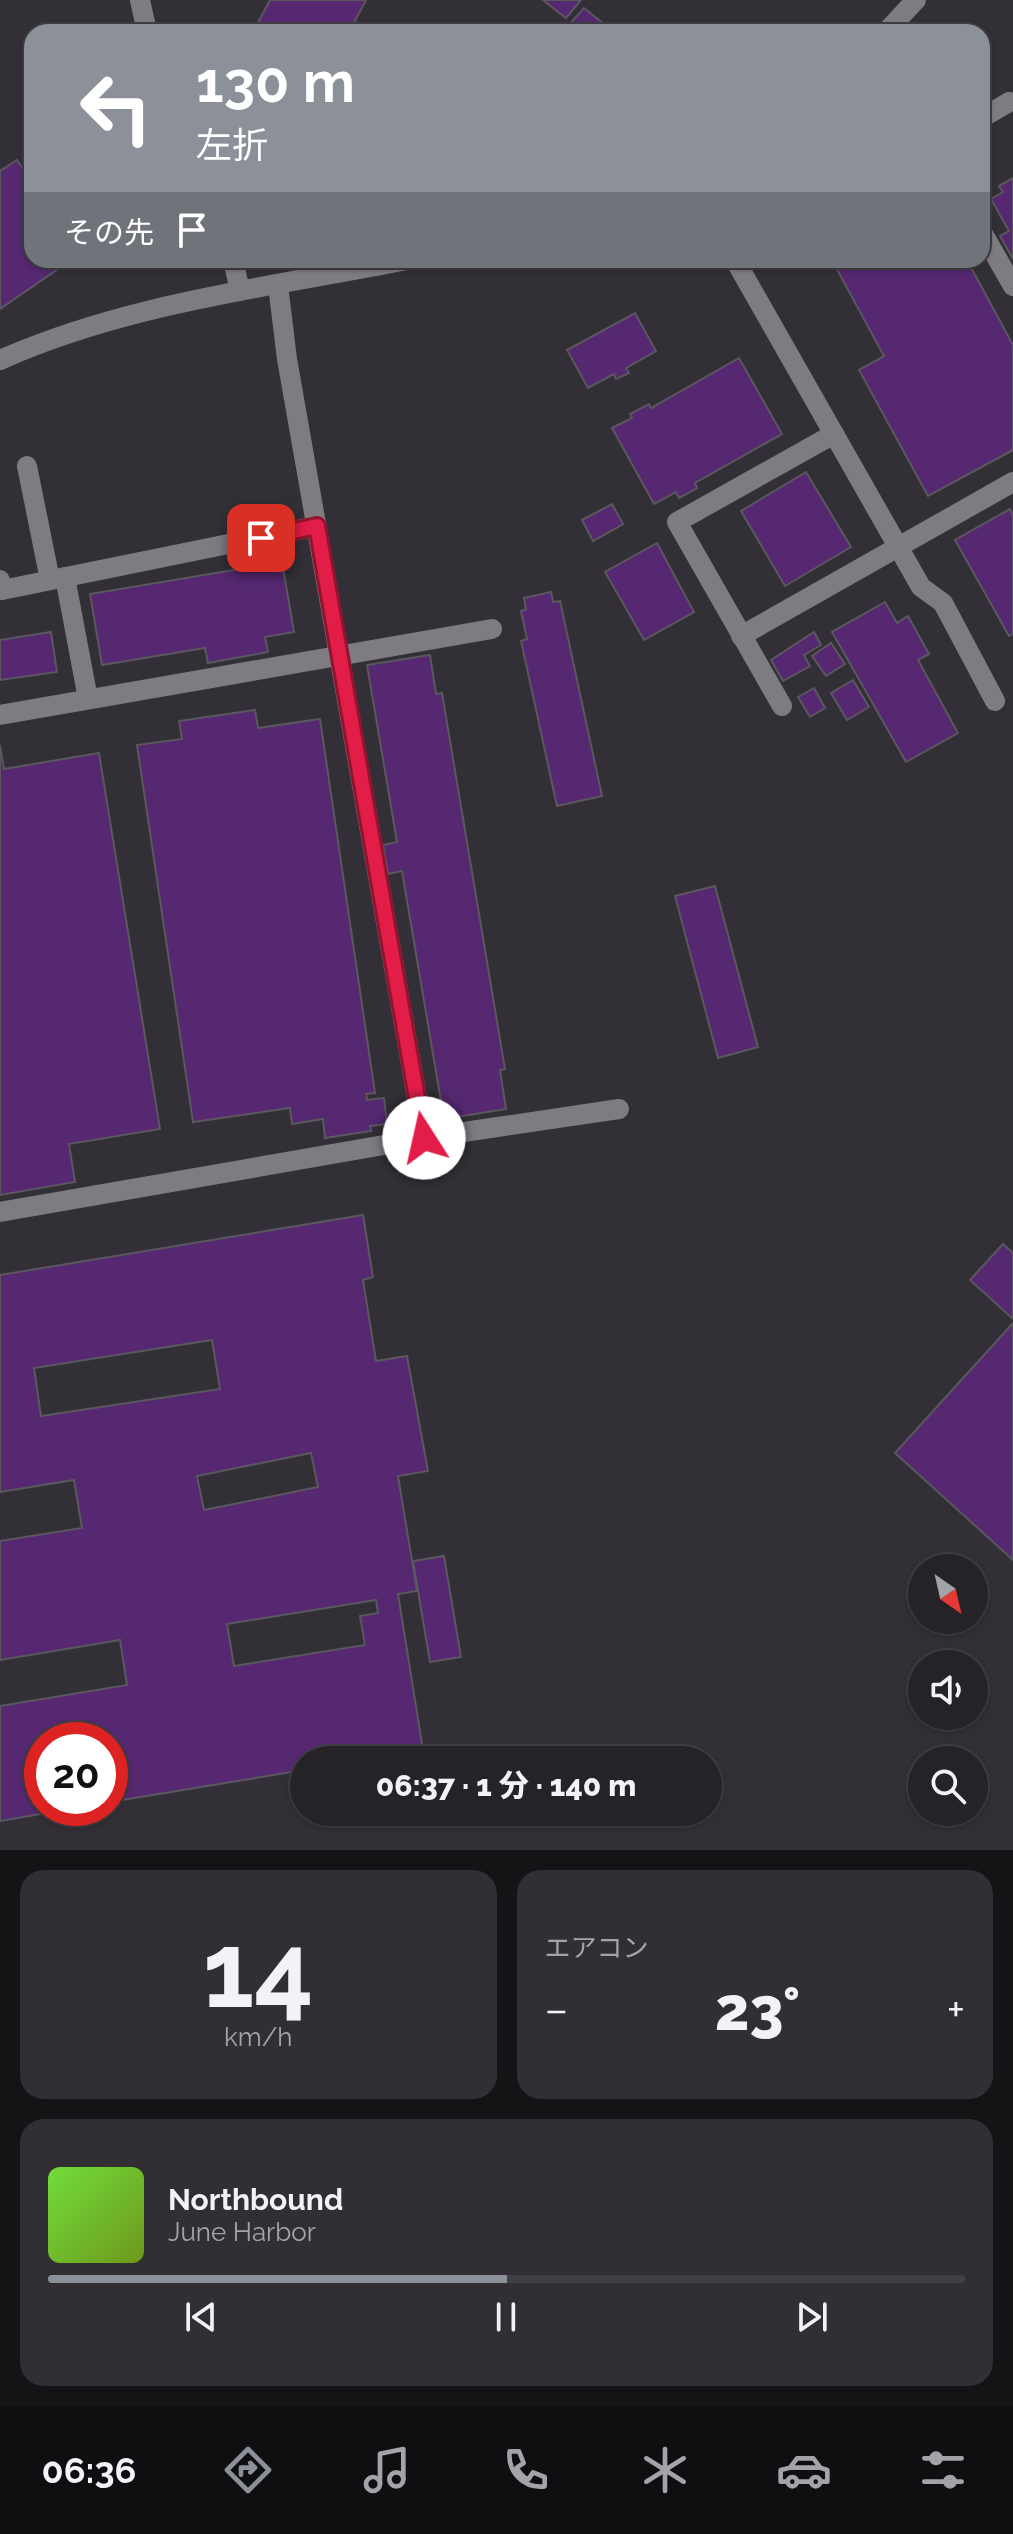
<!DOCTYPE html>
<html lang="ja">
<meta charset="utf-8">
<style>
body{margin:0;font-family:Raleway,"Noto Sans JP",sans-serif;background:#322f34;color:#f1f3f6;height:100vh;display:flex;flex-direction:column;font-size:30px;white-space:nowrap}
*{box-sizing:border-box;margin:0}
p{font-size:26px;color:#a4a4a8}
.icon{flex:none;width:44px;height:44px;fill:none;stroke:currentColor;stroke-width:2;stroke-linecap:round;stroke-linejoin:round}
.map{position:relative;height:1850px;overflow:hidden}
.side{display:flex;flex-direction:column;gap:20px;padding:20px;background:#151316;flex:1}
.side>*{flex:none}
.guide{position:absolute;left:24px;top:24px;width:966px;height:244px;border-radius:24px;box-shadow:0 2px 6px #0004,0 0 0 2px #424045;background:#8c9099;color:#fff;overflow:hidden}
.needle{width:52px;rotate:146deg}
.tools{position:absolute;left:908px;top:1554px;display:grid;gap:16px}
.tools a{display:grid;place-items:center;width:80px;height:80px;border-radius:50%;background:#262328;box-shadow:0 2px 6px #0004,0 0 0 2px #424045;font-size:40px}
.speed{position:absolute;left:24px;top:1722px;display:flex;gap:16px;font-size:40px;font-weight:700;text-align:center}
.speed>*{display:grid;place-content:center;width:104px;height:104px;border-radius:50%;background:#262328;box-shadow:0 2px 6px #0004,0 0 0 2px #424045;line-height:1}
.speed .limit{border:12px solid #d22;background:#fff;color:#111}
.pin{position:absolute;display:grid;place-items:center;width:68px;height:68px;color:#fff;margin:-34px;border-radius:16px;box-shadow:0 4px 12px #0006}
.me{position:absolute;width:88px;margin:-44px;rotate:350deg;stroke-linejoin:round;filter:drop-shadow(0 0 6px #0008)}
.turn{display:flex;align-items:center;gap:28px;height:168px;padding:0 40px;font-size:36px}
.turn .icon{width:104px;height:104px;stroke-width:2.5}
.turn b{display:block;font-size:56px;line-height:68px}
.then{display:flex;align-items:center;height:76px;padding:0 40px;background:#0003;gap:16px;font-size:30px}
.big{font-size:60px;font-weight:800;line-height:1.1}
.side .card{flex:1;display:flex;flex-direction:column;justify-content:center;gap:12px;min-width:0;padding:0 28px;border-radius:24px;background:#322f34}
.side .dial{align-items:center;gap:0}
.dial b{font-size:104px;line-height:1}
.song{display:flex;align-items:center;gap:24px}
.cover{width:96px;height:96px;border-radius:12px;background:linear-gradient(135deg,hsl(100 70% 55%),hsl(80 70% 35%))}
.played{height:8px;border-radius:4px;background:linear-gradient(90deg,#8c9099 50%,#424045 50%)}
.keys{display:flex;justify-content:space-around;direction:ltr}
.heat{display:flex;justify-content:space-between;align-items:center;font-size:44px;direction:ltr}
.side .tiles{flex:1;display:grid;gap:20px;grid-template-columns:1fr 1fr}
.card:last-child{grid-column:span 2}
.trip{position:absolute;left:290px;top:1746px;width:432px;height:80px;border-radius:40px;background:#262328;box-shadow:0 2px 6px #0004,0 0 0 2px #424045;font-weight:800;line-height:80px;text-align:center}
.tab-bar{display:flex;height:128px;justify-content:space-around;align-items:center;background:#0f0e10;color:#a4a4a8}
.tab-bar .icon{width:56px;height:56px}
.tab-bar .current{color:#8c9099}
.tab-bar b{font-size:36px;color:#f1f3f6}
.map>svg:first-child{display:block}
.building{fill:#552871;stroke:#5b575f;stroke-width:2;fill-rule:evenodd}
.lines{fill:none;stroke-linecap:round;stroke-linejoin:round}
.minor{stroke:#7e7c80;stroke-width:20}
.route-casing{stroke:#92132f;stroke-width:20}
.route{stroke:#e11d48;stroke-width:14}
</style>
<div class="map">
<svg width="1013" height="1850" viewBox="0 0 1013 1850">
<rect width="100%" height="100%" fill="#322f36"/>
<g class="building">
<path d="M 270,0 L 366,0 L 349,32 L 253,32 Z"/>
<path d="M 543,0 L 581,0 L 566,18 Z"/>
<path d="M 584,8 L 614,32 L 576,32 L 568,26 Z"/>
<path d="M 17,160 L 32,182 L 32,260 L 71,260 L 0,309 L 0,171 Z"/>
<path d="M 1013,178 L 1013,259 L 1000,236 L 1009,231 L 991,199 L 1003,192 L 999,186 Z"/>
<path d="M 842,260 L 967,260 L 1013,345 L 1013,450 L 928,496 L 859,370 L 884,356 L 834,264 Z"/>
<path d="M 635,313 L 656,351 L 626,368 L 629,373 L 616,379 L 614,374 L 588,388 L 567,350 Z"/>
<path d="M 739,358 L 782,434 L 695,483 L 697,488 L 679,498 L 676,492 L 654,504 L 612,428 L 632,418 L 630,414 L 649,404 L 651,408 Z"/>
<path d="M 806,472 L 851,547 L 785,586 L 741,511 Z"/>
<path d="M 612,504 L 623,524 L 593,541 L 582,520 Z"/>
<path d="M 1010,509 L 1013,515 L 1013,634 L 1009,636 L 955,540 Z"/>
<path d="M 657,543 L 694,612 L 644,640 L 605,572 Z"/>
<path d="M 282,562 L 294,632 L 265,637 L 268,652 L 208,663 L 205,648 L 102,665 L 90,594 Z"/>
<path d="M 551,592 L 553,602 L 560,601 L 602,796 L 557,806 L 521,641 L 527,639 L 521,611 L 526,609 L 524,598 Z"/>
<path d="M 885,602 L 897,623 L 908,616 L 929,654 L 918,660 L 958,733 L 906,762 L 832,632 Z"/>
<path d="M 51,632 L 57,672 L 0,680 L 0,640 Z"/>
<path d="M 814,632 L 821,645 L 804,655 L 810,666 L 783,681 L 771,660 Z"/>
<path d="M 831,643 L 845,664 L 826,676 L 812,656 Z"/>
<path d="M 430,655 L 436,694 L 442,693 L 505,1069 L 500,1070 L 506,1109 L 444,1119 L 402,871 L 388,874 L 383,845 L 397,842 L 367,665 Z"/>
<path d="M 853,680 L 869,707 L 847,720 L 831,693 Z"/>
<path d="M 814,688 L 825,708 L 810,717 L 798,697 Z"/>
<path d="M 255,710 L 258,728 L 320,719 L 375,1093 L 366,1094 L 367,1100 L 384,1098 L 387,1124 L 370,1126 L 371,1131 L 325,1138 L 323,1119 L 292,1124 L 290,1108 L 193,1122 L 137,745 L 182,739 L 179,721 Z"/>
<path d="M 0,745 L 4,769 L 99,753 L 160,1129 L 69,1144 L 75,1182 L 0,1195 Z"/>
<path d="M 715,886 L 758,1047 L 718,1058 L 675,896 Z"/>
<path d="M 363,1215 L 373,1277 L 363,1280 L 376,1361 L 407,1356 L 428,1471 L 398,1476 L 417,1591 L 398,1594 L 423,1750 L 363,1760 L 304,1760 L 304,1770 L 110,1802 L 110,1740 L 42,1740 L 42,1808 L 76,1808 L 0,1821 L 0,1706 L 127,1685 L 120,1640 L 0,1660 L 0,1541 L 82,1528 L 74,1480 L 0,1492 L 0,1275 ZM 212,1340 L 220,1389 L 41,1416 L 34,1368 ZM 311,1453 L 318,1487 L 204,1510 L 197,1476 ZM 376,1600 L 378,1613 L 360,1616 L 365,1645 L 234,1666 L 227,1624 Z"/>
<path d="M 1003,1244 L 1013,1253 L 1013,1319 L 970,1280 Z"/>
<path d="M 1013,1323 L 1013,1560 L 895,1453 Z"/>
<path d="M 444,1556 L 461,1657 L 430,1662 L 413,1561 Z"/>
</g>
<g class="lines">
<g class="minor">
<path d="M 140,0 L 147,32"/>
<path d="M 886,32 L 916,0"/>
<path d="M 982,118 L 1009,102"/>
<path d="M 982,232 L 1013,286"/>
<path d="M 233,260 L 240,291"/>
<path d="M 735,260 L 921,587 L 943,603 L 995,701"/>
<path d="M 278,285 L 287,359 L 424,1138"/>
<path d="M 0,360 C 128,303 271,287 407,260"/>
<path d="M 27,466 L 50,580"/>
<path d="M 65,577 L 88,699"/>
<path d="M 0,580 L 2,590 L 317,526"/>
<path d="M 741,636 L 1013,482"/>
<path d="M 782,706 L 677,522 L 834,434"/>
<path d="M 0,715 L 492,629"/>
<path d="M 0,1212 L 424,1138 L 619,1109"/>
</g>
</g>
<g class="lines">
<defs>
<path id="route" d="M 261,538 L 317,526 L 424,1138"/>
</defs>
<use href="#route" class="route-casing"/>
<use href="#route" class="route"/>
</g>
</svg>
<div class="tools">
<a><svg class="needle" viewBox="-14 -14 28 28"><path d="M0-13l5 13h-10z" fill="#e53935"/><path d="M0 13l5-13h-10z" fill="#a4a4a8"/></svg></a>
<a><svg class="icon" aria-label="sound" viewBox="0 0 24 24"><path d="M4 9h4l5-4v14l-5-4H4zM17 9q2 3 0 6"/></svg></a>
<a><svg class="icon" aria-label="search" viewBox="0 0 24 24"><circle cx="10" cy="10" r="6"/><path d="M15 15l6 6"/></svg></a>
</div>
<div class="speed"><div class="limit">20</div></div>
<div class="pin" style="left:261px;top:538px;background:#d93025"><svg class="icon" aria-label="arrive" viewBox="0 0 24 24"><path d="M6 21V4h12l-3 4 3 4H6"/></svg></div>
<svg class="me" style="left:424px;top:1138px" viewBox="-20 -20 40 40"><circle r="19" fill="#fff"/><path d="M0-13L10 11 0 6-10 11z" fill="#e11d48"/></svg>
<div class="trip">06:37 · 1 分 · 140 m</div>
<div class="guide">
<div class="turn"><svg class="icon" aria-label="left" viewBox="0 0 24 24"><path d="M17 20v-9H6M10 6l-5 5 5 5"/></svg><div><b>130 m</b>左折</div></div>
<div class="then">その先<svg class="icon" aria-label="arrive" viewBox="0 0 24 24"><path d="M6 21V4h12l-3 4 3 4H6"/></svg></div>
</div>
</div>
<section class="side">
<div class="tiles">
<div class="card dial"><b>14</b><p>km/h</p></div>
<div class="card"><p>エアコン</p>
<div class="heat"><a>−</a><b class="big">23°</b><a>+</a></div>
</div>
<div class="card">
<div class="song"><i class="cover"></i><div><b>Northbound</b><p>June Harbor</p></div></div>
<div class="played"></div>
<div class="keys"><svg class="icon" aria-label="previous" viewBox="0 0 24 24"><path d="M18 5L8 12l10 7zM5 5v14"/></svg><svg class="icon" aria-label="pause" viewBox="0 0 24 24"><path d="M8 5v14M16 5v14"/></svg><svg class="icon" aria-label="next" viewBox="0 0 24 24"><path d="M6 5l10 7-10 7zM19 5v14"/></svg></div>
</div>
</div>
</section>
<nav class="tab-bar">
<b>06:36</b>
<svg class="icon current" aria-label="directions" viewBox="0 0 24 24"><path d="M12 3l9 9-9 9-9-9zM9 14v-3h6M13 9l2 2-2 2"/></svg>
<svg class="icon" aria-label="music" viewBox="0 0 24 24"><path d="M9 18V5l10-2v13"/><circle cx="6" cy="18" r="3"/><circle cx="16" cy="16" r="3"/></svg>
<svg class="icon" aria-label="phone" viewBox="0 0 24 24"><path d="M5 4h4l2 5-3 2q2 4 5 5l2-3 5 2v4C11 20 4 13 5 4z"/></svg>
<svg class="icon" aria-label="climate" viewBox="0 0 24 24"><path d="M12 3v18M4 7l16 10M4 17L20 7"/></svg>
<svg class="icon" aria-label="car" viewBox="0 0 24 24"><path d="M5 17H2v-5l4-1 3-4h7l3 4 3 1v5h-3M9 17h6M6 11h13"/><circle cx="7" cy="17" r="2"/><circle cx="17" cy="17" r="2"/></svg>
<svg class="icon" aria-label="filters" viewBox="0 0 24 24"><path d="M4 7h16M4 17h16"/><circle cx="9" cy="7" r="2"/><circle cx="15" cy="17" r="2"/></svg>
</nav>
